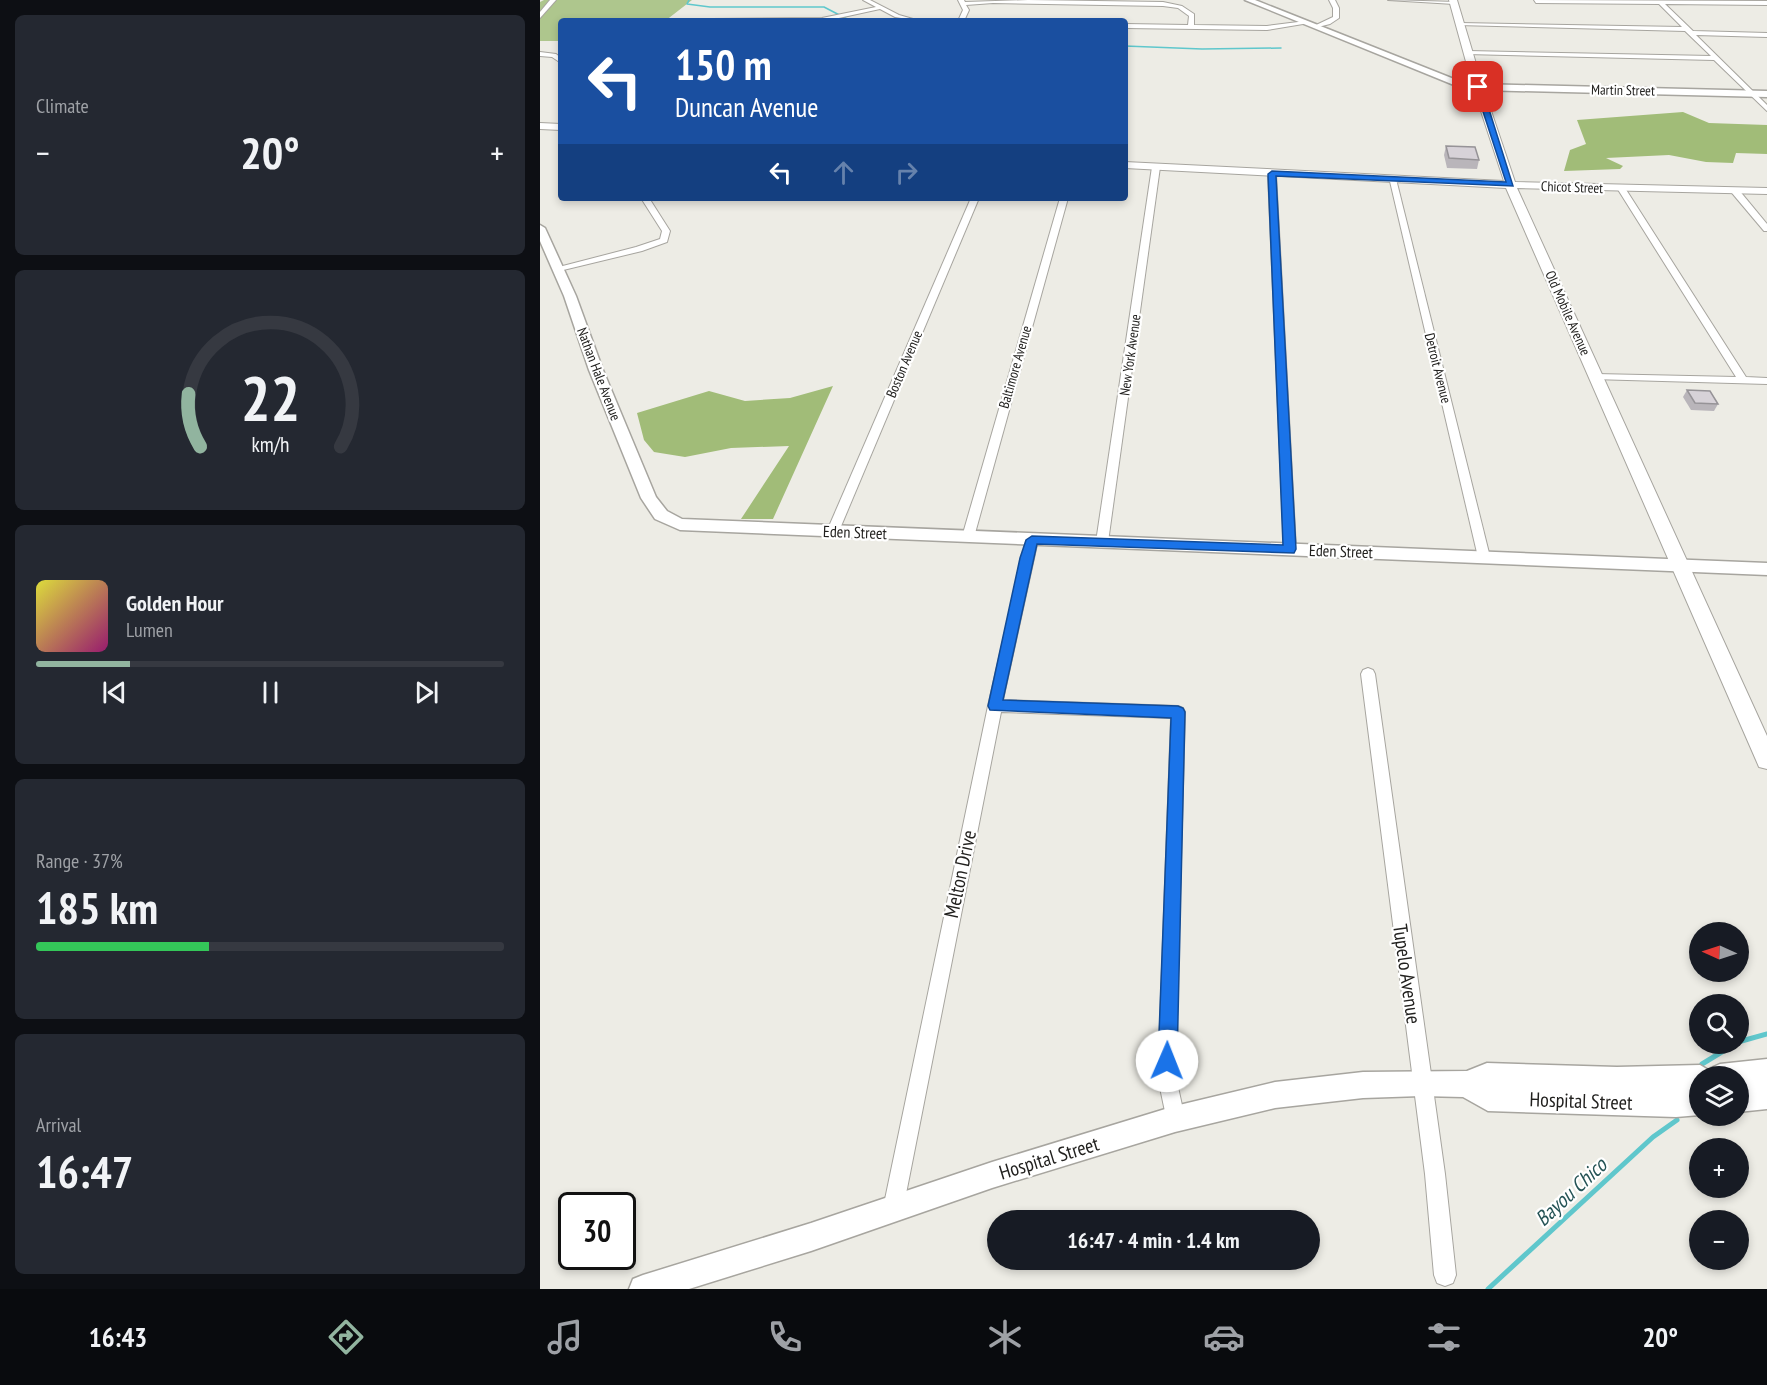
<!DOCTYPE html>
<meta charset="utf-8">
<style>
body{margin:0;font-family:"PT Sans Narrow",sans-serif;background:#242831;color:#f1f3f6;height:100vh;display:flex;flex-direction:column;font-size:22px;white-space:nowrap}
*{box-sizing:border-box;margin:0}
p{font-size:20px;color:#9ea1a6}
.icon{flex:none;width:33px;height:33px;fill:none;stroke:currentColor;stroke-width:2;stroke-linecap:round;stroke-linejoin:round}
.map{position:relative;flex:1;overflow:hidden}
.sheet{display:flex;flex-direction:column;gap:15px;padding:15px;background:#0d0f14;width:540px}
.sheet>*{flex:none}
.top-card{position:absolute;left:18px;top:18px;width:570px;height:183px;border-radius:6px;box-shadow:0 3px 9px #0003;background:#1a4fa0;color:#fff;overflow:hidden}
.needle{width:39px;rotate:273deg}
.fabs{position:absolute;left:1149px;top:922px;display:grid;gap:12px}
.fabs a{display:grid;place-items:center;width:60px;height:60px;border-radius:50%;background:#171b24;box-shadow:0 3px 9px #0003;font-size:30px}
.speed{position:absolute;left:18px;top:1192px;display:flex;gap:12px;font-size:30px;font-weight:700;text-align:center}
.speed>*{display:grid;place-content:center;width:78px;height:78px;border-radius:50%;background:#171b24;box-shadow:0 3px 9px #0003;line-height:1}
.speed .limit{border:3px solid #111;border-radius:9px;background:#fff;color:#111}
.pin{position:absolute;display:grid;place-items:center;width:51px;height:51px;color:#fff;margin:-26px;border-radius:12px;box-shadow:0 3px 9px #0006}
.me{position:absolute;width:66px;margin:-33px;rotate:1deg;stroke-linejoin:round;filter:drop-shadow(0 0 4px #0008)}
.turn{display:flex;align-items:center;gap:21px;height:126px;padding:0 18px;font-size:27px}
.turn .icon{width:78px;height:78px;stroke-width:2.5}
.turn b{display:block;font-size:42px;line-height:51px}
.lanes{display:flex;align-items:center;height:57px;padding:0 18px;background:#0003;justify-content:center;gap:30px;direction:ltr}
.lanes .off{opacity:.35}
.big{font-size:45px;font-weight:600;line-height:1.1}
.sheet .widget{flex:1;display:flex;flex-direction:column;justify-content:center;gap:9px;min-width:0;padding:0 21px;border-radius:9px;background:#242831}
.sheet .dial{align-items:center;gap:0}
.dial svg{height:156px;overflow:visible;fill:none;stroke:#363941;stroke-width:7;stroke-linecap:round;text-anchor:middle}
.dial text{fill:#f1f3f6;stroke:none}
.song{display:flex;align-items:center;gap:18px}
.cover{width:72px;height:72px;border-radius:9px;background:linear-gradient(135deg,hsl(60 70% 55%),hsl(320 70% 35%))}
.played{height:6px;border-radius:3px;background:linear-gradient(90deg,#91b49f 20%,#363941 20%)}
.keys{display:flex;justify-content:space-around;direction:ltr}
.heat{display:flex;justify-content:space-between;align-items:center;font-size:33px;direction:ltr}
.charge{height:9px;border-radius:4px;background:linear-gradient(90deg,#34c759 37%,#363941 0)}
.trip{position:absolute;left:447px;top:1210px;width:333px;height:60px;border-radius:30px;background:#171b24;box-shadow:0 3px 9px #0003;font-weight:600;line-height:60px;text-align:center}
.dock{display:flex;height:96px;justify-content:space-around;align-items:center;background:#090b0e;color:#9ea1a6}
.dock .icon{width:42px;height:42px}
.dock .selected{color:#91b49f}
.dock b{font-size:27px;color:#f1f3f6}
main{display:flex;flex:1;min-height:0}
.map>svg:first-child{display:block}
.green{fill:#aec68d}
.forest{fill:#a1bc78}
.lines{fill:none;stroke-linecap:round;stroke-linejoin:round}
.stream-far1{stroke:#5fc7cc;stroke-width:1.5}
.stream{stroke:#5fc7cc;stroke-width:5}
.minor-casing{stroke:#a7a59f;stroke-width:2}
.tertiary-casing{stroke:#a7a59f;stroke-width:3}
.secondary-casing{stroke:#a7a59f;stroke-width:2}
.minor{fill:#fff;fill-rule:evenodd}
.tertiary{fill:#fff;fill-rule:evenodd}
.secondary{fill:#fff;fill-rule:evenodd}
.wall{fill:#b9b5ba}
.building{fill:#d7d2d8;stroke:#969397;stroke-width:1.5}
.route{fill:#1a73e8;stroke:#114b97;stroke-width:1.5}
.labels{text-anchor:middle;stroke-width:4.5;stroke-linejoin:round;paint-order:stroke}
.far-street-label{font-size:14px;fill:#22211f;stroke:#fff}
.street-label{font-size:16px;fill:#22211f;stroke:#fff}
.near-street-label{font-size:20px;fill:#22211f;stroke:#fff}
.near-water-label{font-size:21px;font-style:italic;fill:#245355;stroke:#fff}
</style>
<main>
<section class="sheet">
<div class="widget"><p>Climate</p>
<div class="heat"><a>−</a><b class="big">20°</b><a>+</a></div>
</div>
<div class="widget dial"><svg viewBox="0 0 100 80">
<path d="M14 69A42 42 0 1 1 86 69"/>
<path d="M14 69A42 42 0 0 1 8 42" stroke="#91b49f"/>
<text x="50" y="56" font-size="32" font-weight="700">22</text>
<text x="50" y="72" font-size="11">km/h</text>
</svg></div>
<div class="widget">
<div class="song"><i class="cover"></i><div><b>Golden Hour</b><p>Lumen</p></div></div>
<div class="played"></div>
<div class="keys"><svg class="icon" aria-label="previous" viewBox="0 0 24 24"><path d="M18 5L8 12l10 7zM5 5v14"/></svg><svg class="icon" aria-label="pause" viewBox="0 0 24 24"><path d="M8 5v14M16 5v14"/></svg><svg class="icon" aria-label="next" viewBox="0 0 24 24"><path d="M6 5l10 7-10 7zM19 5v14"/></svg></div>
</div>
<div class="widget"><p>Range · 37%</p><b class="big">185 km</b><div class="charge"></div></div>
<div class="widget"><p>Arrival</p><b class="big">16:47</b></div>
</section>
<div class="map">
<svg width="1227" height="1289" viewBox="0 0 1227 1289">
<rect width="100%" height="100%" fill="#edece5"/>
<path class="green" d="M 4,0 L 152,0 L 125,21 L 21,21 L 21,41 L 0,41 L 0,2 Z"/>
<g class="forest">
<path d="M 1143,112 L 1169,123 L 1227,125 L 1227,154 L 1196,153 L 1193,163 L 1166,162 L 1129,155 L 1066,158 L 1083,166 L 1080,169 L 1024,171 L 1030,150 L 1046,144 L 1037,120 Z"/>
<path d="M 293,386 L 233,519 L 201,519 L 249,446 L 191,448 L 145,457 L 114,452 L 104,440 L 97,413 L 169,391 L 205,401 L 250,398 Z"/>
</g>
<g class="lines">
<g class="stream-far1">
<path d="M 149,0 L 147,4 L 170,7 L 284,7 L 311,21"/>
<path d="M 585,46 L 662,49 L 741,48"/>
</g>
<g class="stream">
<path d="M 1198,1042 L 1227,1034"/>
<path d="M 1162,1064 L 1195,1044"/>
<path d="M 948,1289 L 1113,1137 L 1137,1120"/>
</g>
<defs>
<g id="minor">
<path d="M 10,0 L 16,0 L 0,18 L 0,12 Z"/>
<path d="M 323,0 L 330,0 L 359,15 L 380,21 L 355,17 L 340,9 L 285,21 L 172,19 L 282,18 L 336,7 Z"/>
<path d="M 418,0 L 424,0 L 425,2 L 488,0 L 623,2 L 642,6 L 654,14 L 654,25 L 727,26 L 766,21 L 769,23 L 727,30 L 585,28 L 585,24 L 648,25 L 649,16 L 638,8 L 623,6 L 453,3 L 426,5 L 429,10 L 424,21 L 418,21 L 423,10 Z"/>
<path d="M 789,0 L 795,0 L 799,8 L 799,18 L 790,24 L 774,28 L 774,26 L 793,17 L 793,8 Z"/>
<path d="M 848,0 L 917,2 L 914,4 Z"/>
<path d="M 994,0 L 1227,1 L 1227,5 L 1125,4 L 1153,31 L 1227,33 L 1227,37 L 1156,35 L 1227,105 L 1227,111 L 1174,60 L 926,54 L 928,51 L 1171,56 L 1145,31 L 917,25 L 920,23 L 1142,27 L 1119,4 L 996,3 Z"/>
<path d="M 0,52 L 16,54 L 21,58 L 21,63 L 12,57 L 0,56 Z"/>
<path d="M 616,165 L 620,167 L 568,542 L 562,546 L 556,542 L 612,167 Z"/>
<path d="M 732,172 L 736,174 L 756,549 L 750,553 L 744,549 L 728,174 Z"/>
<path d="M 849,177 L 856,179 L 950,557 L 944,561 L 938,557 Z"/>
<path d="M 1081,186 L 1085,188 L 1206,377 L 1227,378 L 1227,384 L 1052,379 L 1052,375 L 1056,374 L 1196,377 L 1077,188 Z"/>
<path d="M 1192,189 L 1198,189 L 1227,224 L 1227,231 L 1224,231 L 1192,193 Z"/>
<path d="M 101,198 L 109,198 L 130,231 L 127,242 L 102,251 L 15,272 L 15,268 L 96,247 L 120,239 L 122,231 Z"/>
<path d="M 431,198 L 439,198 L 299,531 L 297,534 L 289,534 L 287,531 Z"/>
<path d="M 520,198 L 528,198 L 434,537 L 428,541 L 422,537 Z"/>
<path d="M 492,536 L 498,540 L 463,700 L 638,706 L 643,708 L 645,712 L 636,1044 L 636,1078 L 645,1119 L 642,1126 L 635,1129 L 628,1126 L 618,1078 L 631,718 L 461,712 L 363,1209 L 360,1216 L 353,1219 L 346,1216 L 343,1209 L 448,706 L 486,540 Z"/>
<path d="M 828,668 L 833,670 L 835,674 L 905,1174 L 916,1275 L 913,1283 L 905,1286 L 897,1283 L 894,1275 L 885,1174 L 821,674 L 823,670 Z"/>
</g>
<g id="tertiary">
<path d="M 705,0 L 715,0 L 919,81 L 938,84 L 1227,91 L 1227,97 L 938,90 L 914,85 Z"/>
<path d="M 0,225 L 5,228 L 36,296 L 63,370 L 116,497 L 127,511 L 142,519 L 1227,563 L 1227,575 L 140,530 L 115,519 L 101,498 L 49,370 L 24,296 L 0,241 Z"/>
<path d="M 1227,1059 L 1227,1109 L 1198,1112 L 1198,1077 L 1160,1077 L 1160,1115 L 1136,1117 L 948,1111 L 923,1097 L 881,1096 L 823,1098 L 735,1108 L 635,1132 L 452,1188 L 271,1251 L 149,1289 L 89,1289 L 93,1279 L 103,1275 L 271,1223 L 452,1162 L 635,1106 L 735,1082 L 823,1072 L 927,1071 L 947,1063 L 1077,1067 L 1160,1065 L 1170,1071 L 1171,1068 L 1180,1064 Z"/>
</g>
<g id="secondary">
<path d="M 909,0 L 917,0 L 943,87 L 975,182 L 1227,188 L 1227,194 L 977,188 L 1227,736 L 1227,769 L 1219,767 L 1216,760 L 966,188 L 585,168 L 585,162 L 964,181 L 933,87 Z"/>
<path d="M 0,123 L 21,124 L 21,130 L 0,129 Z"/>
</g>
</defs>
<use href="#minor" class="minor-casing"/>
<use href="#tertiary" class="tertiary-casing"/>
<use href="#secondary" class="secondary-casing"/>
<use href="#minor" class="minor"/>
<use href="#tertiary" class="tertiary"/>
<use href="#secondary" class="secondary"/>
</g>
<g class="wall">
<path d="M 906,146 L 939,160 L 937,169 L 907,168 L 904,155 Z"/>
<path d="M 1147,390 L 1178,404 L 1174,411 L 1151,410 L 1143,397 Z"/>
</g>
<g class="building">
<path d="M 906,146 L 935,147 L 939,160 L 909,158 Z"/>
<path d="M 1147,390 L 1170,391 L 1178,404 L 1155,403 Z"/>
</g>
<path class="route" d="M 938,85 L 942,87 L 973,186 L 736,176 L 756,549 L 754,553 L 497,544 L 463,700 L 638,706 L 643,708 L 645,712 L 637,1061 L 634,1068 L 627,1071 L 621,1068 L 618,1061 L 631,718 L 450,710 L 448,706 L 480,558 L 486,540 L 492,536 L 743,545 L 728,174 L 732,171 L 966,182 L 935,87 Z"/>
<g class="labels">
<g class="far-street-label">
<text transform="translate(1083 90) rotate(1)" y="5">Martin Street</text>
<text transform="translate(1032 187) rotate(2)" y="5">Chicot Street</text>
<text transform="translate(1028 313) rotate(66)" y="5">Old Mobile Avenue</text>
<text transform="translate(590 355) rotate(-82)" y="5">New York Avenue</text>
<text transform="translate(364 364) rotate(-67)" y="5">Boston Avenue</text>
<text transform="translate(475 367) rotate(-74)" y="5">Baltimore Avenue</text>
<text transform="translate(898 368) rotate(76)" y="5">Detroit Avenue</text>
<text transform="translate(59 374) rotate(69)" y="5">Nathan Hale Avenue</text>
</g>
<g class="street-label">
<text transform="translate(315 532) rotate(2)" y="6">Eden Street</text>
<text transform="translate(801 551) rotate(2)" y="6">Eden Street</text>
</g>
<g class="near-street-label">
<text transform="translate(420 874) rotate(-78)" y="7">Melton Drive</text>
<text transform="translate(867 974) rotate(82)" y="7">Tupelo Avenue</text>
<text transform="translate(1041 1101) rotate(2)" y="7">Hospital Street</text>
<text transform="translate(509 1158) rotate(-17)" y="7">Hospital Street</text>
</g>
<g class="near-water-label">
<text transform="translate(1031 1192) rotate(-43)" y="7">Bayou Chico</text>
</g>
</g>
</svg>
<div class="fabs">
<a><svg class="needle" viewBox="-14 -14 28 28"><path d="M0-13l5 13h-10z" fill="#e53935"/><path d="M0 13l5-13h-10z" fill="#9ea1a6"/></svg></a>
<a><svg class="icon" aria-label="search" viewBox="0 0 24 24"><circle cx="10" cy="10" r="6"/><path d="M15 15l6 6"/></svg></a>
<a><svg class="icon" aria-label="layers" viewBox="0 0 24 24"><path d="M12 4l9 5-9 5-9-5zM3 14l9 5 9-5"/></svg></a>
<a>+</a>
<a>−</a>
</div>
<div class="speed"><div class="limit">30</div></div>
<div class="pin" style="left:938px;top:87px;background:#d93025"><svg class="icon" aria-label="arrive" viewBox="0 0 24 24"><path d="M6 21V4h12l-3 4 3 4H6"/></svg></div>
<svg class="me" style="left:627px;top:1061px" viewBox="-20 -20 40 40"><circle r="19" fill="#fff"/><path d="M0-13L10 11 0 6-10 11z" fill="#1a73e8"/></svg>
<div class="trip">16:47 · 4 min · 1.4 km</div>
<div class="top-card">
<div class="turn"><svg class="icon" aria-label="left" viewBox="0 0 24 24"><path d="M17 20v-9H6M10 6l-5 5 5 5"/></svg><div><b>150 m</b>Duncan Avenue</div></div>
<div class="lanes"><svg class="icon" aria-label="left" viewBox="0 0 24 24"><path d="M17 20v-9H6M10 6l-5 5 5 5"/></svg><svg class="icon off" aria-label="ahead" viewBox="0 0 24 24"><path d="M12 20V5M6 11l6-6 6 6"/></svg><svg class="icon off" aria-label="right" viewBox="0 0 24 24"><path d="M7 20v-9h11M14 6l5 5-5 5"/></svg></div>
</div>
</div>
</main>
<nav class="dock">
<b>16:43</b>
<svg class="icon selected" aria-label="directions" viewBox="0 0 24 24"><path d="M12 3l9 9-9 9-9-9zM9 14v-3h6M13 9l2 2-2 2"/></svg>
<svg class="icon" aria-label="music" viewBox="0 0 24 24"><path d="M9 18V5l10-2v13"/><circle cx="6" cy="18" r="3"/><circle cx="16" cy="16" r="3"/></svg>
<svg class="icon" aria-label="phone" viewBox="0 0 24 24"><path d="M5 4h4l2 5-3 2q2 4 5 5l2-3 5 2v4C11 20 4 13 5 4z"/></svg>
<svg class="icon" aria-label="climate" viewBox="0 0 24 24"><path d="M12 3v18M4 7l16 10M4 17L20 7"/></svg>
<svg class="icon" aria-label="car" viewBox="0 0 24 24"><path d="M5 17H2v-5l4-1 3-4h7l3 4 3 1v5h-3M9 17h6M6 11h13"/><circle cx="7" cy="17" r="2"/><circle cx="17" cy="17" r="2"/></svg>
<svg class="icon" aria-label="filters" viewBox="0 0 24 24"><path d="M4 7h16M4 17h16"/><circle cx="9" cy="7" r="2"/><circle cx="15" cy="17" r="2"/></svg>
<b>20°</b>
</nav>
